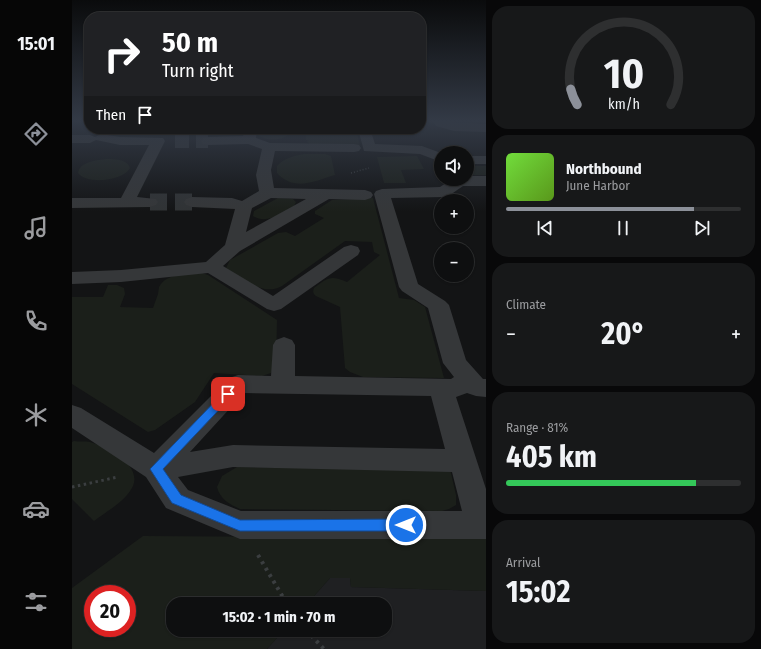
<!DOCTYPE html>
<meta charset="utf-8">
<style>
body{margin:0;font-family:"Fira Sans Condensed",sans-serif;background:#171819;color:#f1f3f6;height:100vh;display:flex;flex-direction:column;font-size:15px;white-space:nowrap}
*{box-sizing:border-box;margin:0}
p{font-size:13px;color:#9b9c9f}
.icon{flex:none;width:22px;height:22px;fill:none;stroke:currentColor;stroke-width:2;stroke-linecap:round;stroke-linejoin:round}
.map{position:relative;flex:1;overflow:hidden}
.side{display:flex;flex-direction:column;gap:6px;padding:6px;background:#080809;width:275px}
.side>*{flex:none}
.top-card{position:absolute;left:12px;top:12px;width:342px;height:122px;border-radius:16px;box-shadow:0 1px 3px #0004,0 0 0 1px #2e2f30;background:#202124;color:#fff;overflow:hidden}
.tools{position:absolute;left:362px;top:146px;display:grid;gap:8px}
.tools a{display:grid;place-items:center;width:40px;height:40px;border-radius:50%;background:#0e0f10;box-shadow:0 1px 3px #0004,0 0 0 1px #2e2f30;font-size:20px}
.speed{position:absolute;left:12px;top:585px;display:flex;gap:8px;font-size:20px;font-weight:700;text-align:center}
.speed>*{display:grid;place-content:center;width:52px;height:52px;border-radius:50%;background:#0e0f10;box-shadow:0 1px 3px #0004,0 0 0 1px #2e2f30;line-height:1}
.speed .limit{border:6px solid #d22;background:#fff;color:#111}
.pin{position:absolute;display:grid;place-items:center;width:34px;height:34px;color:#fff;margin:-17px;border-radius:8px;box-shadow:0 2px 6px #0006}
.me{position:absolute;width:44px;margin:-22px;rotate:270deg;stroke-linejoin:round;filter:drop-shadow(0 0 3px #0008)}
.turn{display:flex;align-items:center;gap:14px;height:84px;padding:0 12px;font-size:18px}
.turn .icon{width:52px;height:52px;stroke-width:2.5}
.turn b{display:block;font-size:28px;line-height:34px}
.then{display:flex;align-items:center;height:38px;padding:0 12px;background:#0003;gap:8px;font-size:15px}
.big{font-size:30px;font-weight:700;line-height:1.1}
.side .tile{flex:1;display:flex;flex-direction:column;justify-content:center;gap:6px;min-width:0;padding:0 14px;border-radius:16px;background:#171819}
.side .dial{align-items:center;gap:0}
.dial svg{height:104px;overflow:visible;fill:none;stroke:#2e2f30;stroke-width:7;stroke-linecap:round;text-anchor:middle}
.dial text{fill:#f1f3f6;stroke:none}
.song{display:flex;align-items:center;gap:12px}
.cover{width:48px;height:48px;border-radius:6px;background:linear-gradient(135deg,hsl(100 70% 55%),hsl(90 70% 35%))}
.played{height:4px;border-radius:2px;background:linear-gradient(90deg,#8c9099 80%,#2e2f30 80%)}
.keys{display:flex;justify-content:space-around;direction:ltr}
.heat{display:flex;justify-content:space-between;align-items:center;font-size:22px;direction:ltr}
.charge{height:6px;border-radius:3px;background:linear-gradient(90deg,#34c759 81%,#2e2f30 0)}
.trip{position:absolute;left:94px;top:597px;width:226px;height:40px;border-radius:16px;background:#0e0f10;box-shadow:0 1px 3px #0004,0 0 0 1px #2e2f30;font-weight:700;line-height:40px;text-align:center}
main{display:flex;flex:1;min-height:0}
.menu{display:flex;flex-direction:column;width:72px;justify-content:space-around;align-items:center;background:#060606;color:#9b9c9f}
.menu .icon{width:28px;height:28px}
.menu .active{color:#8c9099}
.menu b{font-size:18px;color:#f1f3f6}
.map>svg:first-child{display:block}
.built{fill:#1f2022}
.green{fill:#1b1f1a;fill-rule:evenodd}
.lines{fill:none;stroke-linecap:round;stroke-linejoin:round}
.minor-tunnel-far1{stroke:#303335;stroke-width:14;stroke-dasharray:14 7;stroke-linecap:butt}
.minor-tunnel{stroke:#303335;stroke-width:17;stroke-dasharray:17 8;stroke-linecap:butt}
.path-far2{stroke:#3b3e40;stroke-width:1.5;stroke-dasharray:1 2;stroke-linecap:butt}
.path-far1{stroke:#3b3e40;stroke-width:3;stroke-dasharray:2.5 3.5;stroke-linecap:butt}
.path{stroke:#3b3e40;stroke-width:4;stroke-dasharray:3 4.5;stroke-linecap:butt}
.minor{fill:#353739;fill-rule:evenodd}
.route{fill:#1a73e8;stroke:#114b97}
</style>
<main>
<nav class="menu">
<b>15:01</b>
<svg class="icon active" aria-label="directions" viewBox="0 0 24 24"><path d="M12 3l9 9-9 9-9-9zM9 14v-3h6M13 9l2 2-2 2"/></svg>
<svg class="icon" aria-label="music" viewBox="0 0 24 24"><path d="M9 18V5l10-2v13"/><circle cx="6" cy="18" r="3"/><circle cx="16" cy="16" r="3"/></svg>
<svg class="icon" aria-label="phone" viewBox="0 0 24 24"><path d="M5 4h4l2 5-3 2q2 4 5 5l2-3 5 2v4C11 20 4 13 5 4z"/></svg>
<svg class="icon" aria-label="climate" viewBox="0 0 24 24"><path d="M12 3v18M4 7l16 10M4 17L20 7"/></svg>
<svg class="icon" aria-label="car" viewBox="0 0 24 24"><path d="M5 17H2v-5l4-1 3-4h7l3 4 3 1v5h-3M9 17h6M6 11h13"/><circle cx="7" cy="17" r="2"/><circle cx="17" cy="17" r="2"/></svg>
<svg class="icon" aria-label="filters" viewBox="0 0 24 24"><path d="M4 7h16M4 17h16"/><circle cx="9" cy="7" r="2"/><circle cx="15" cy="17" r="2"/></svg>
</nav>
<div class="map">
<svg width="414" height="649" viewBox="0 0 414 649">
<rect width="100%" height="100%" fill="#131415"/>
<path class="built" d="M 258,578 L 278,578 L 279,587 L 414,591 L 414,649 L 195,649 L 212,630 L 313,630 L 313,604 L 235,604 Z"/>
<g class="green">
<path d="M 186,129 L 216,129 L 216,135 C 208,141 194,141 186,135 Z"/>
<path d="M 233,129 L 284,129 L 288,146 L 239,145 L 234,141 L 237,141 L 234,140 Z"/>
<path d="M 232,154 L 253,154 L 259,156 L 263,175 C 243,181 222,192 205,173 L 205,166 C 212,158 222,156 232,154 Z"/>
<path d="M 345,156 L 352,169 L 329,170 L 334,183 L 312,183 L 305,157 Z"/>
<path d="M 34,159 C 43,159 55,159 58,168 C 51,181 15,185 6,173 C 7,162 25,160 34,159 Z"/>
<rect x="395" y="166" width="19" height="9"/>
<path d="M 206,198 L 221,199 L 224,202 L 222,206 C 209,213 195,225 181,216 L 182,211 Z"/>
<path d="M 301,198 L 327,298 L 342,300 L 353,307 L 372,378 L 291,377 L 278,372 L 273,368 L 268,307 L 246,297 C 242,295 240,293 242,288 C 256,277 259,275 275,282 L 308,255 L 302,252 L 300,242 L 273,241 L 210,286 C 191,297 170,278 154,268 L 158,260 L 206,233 L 214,232 L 223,236 L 252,218 L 243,214 L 243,211 L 260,200 Z"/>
<path d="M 130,273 L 136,275 L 205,320 L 204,365 L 199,373 L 190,376 L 142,373 L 123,402 L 83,430 L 76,432 L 0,384 L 0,297 L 31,297 L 36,285 L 45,285 L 52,288 L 53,294 L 48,307 L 81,308 L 86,294 L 87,287 C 95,272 116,275 130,273 Z"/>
<path d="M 2,441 C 7,442 13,441 18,442 C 34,447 70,464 61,486 C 54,501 35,511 22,521 L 0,499 L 0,442 Z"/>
<path d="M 165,467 L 378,469 L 384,495 L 384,505 L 377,509 L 370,511 L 168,509 C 157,504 148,499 145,487 L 150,476 Z"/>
<path d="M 71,536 L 414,538 L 414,591 L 279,587 L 278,578 L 258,578 L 235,604 L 101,604 L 101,630 L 212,630 L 195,649 L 0,649 L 0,588 ZM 21,594 L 55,594 L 55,628 L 21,628 Z"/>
</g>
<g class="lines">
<path class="minor-tunnel-far1" d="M 103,141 L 136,141"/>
<path class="minor-tunnel" d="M 78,202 L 120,202"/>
<path class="path-far2" d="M 279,173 L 297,168"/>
<path class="path-far1" d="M 0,487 L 46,477"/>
<g class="path">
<path d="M 186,555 L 215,604"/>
<path d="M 234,630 L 252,649"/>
</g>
<g class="minor">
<path d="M 361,121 L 414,124 L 414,132 L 382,131 L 364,126 Z"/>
<path d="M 173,129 L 185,129 L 184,138 L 198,143 L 282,144 L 287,145 L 289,148 L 287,151 L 282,152 L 203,151 L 199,170 L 202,188 L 293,190 L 299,192 L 301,195 L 299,198 L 293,200 L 257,199 L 168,251 L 151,266 L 201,296 L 272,247 L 279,245 L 286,247 L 288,251 L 286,255 L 209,309 L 202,311 L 195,309 L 136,273 L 49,282 L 0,284 L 0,272 L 49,270 L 134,262 L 153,245 L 163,209 L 120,207 L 114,205 L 112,202 L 114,199 L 120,197 L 160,198 L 170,201 L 187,191 L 184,175 L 190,149 L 176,144 L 136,145 L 131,144 L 129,141 L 131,138 L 136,137 L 171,136 ZM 199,198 L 234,199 L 174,232 L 180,208 Z"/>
<path d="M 286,129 L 298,129 L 303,144 L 350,146 L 369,153 L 369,162 L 348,154 L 292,151 Z"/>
<path d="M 29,134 L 48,137 L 91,138 L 93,141 L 65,197 L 84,199 L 86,202 L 84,205 L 78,207 L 0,208 L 0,198 L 49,198 L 77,145 L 48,145 L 24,140 L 18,143 L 0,143 L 0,135 L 18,135 L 23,137 Z"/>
<rect x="395" y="156" width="19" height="8"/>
<path d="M 395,176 L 414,176 L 414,186 L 391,186 L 378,195 L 372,197 L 319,198 L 346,284 L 373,301 L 377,305 L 394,360 L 411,379 L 414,379 L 414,397 L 404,396 L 395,393 L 384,397 L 414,489 L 414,539 L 168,539 L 94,508 L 74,477 L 0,428 L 0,405 L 9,408 L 82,453 L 157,378 L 166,375 L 199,376 L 201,345 L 204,340 L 212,337 L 220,340 L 223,345 L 223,376 L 379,379 L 382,377 L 371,363 L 356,308 L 330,291 L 327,287 L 302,194 L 304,191 L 310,189 L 368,187 L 380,179 L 395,179 ZM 172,393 L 359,396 L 373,449 L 161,445 L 118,452 ZM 161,467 L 380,472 L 390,511 L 169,511 L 116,490 L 106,477 Z"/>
</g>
</g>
<linearGradient id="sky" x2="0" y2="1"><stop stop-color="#0a0b0c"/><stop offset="0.57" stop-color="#333a46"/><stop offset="1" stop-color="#333a46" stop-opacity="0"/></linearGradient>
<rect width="414" height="212" fill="url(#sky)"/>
<path class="route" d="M 156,391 L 159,392 L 161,394 L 159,397 L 91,469 L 109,495 L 168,520 L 334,519 L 339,521 L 341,525 L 339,529 L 334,531 L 168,531 L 100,503 L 78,469 L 152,392 Z"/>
</svg>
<div class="tools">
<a><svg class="icon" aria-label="sound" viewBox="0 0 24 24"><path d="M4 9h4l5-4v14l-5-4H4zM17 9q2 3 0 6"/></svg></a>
<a>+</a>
<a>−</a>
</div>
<div class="speed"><div class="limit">20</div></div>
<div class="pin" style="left:156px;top:394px;background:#d93025"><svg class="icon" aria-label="arrive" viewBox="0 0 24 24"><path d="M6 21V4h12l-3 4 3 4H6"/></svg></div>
<svg class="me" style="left:334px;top:525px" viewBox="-20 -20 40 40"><circle r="17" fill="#1a73e8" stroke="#fff" stroke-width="3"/><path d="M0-11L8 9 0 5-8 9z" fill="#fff"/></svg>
<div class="trip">15:02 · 1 min · 70 m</div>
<div class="top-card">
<div class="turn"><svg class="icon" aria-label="right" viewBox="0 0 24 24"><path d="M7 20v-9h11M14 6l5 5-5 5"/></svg><div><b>50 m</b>Turn right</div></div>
<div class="then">Then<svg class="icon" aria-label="arrive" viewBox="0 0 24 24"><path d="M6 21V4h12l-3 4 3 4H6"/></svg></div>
</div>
</div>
<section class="side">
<div class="tile dial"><svg viewBox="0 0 100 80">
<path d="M14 69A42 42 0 1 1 86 69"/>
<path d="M14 69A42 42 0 0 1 9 57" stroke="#8c9099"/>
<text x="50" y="56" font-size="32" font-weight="700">10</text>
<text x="50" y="72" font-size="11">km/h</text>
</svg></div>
<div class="tile">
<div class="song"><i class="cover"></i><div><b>Northbound</b><p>June Harbor</p></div></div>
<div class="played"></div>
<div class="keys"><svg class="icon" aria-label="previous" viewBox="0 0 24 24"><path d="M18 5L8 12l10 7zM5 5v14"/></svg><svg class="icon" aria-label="pause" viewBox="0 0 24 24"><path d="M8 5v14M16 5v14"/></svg><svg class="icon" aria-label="next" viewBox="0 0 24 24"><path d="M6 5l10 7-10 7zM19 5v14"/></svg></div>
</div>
<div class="tile"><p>Climate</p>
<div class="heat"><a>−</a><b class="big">20°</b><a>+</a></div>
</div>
<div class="tile"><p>Range · 81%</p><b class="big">405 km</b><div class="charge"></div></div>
<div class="tile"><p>Arrival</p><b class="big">15:02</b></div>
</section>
</main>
